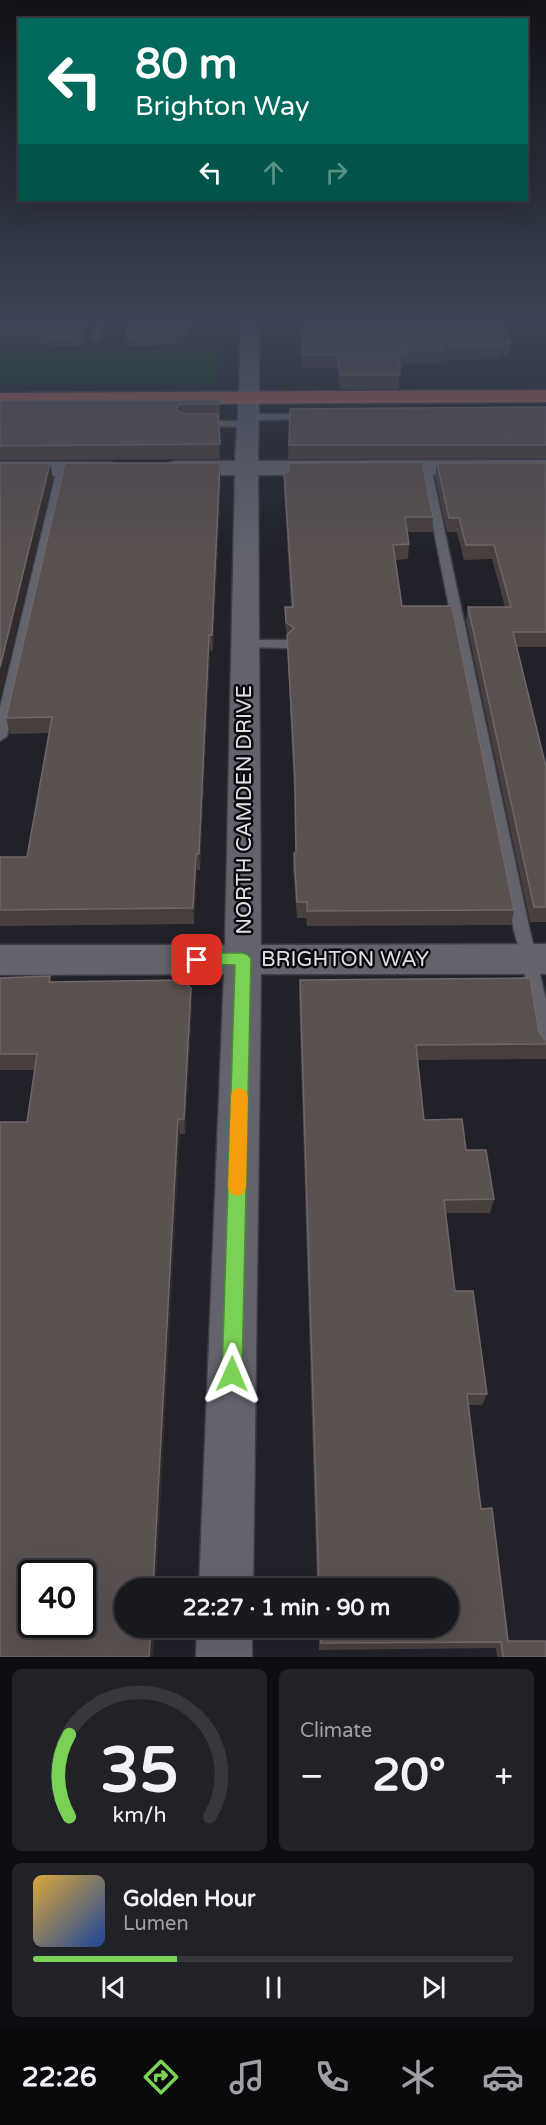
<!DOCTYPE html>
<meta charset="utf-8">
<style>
body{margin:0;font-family:"Varela Round",sans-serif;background:#212228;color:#f1f3f6;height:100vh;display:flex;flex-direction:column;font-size:22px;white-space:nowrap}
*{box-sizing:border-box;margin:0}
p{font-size:20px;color:#9fa0a4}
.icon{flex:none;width:33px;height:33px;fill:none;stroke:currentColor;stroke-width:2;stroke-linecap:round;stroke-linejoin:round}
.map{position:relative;height:1657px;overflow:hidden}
.drawer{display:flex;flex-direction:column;gap:12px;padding:12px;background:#0d0e11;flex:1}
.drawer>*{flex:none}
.top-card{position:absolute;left:18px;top:18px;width:510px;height:183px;border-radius:0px;box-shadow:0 6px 24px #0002,0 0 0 2px #36383d;background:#00695c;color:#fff;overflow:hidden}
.speed{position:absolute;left:18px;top:1560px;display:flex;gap:12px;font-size:30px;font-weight:700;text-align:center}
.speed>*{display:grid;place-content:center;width:78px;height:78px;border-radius:50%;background:#18191f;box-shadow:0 6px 24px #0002,0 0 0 2px #36383d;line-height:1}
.speed .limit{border:3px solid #111;border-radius:9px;background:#fff;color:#111}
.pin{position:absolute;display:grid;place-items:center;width:51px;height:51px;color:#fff;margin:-26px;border-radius:12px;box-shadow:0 3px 9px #0006}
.me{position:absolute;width:66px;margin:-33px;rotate:1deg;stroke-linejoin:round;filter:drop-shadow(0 0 4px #0008)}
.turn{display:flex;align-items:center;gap:21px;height:126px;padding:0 18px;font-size:27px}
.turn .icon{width:78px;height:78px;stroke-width:2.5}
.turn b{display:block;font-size:42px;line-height:51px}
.lanes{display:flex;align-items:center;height:57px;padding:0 18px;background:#0003;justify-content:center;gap:30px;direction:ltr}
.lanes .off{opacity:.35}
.big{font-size:45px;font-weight:700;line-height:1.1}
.drawer .tile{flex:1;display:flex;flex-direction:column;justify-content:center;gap:9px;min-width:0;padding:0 21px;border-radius:9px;background:#212228}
.drawer .dial{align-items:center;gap:0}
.dial svg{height:156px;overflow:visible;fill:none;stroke:#36383d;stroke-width:7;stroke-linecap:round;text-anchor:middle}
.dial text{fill:#f1f3f6;stroke:none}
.song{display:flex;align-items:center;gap:18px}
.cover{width:72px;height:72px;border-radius:9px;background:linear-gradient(135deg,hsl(40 70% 55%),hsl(220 70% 35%))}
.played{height:6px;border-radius:3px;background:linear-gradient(90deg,#7bd156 30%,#36383d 30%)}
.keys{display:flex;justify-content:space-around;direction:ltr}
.heat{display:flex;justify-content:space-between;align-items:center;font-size:33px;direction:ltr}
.drawer .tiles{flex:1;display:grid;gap:12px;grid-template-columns:1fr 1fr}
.tile:last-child{grid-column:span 2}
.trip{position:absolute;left:114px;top:1578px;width:345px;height:60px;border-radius:30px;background:#18191f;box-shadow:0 6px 24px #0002,0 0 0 2px #36383d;font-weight:700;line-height:60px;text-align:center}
.dock{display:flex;height:96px;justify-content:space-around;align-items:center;background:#0a0a0c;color:#9fa0a4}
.dock .icon{width:42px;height:42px}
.dock .current{color:#7bd156}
.dock b{font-size:27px;color:#f1f3f6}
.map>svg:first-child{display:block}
.green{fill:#0f391f}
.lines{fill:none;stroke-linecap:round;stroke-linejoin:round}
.lane-casing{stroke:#3d3e45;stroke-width:3}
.street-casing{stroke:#3d3e45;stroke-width:3}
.secondary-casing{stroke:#3d3e45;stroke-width:3}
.primary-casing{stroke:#3d3e45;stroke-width:3}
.lane{fill:#62636d;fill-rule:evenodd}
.street{fill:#62636d;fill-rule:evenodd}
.secondary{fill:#62636d;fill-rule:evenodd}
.primary{fill:#b2645a;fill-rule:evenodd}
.wall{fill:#493f3f}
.shaded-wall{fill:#322c2e}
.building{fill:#5a5151;stroke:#6f6768;stroke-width:1.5;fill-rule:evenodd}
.route{fill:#7bd156;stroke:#508838;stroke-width:1.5}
.slow{fill:#f59e0b}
.labels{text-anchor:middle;stroke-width:5;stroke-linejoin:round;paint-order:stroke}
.street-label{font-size:21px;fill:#e0e1e6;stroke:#0a0b0e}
</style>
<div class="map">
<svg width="546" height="1657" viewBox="0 0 546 1657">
<rect width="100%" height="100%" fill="#202129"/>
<path class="green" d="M 0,350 L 221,350 L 217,385 L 0,384 Z"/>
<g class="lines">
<defs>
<g id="lane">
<path d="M 96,320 L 104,320 L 100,340 L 96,343 L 92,340 Z"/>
<path d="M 308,414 L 313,417 L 311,419 L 248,420 L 243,417 L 248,414 Z"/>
<path d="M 197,421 L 248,421 L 253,424 L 248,427 L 200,426 L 195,423 Z"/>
<path d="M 426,464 L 431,467 L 530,931 L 546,1000 L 546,1055 L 540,1052 L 537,1047 L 522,959 L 514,931 L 421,467 Z"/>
<path d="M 62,466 L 67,469 L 7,736 L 0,741 L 0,707 L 57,469 Z"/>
<path d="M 245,640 L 286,640 L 292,644 L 286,648 L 241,647 L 239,644 L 241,641 Z"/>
</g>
<path id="street" d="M 241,320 L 259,320 L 259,398 L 256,402 L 242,402 L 239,398 Z"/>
<g id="secondary">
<path d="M 249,392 L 256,394 L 259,398 L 258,461 L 546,460 L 546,474 L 258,475 L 261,945 L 546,944 L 546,974 L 261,974 L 253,1588 L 199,1588 L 224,974 L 0,975 L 0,945 L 225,945 L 235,475 L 176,475 L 168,473 L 165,468 L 168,463 L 176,461 L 235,461 L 239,398 L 242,394 Z"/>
<path d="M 0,462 L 109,462 L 117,464 L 120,469 L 117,474 L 109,476 L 0,476 Z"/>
<path d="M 197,1628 L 252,1628 L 252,1657 L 196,1657 Z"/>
</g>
<path id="primary" d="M 546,390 L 546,402 L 0,405 L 0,393 Z"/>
</defs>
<use href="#lane" class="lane-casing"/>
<use href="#street" class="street-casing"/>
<use href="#secondary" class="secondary-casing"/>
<use href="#primary" class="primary-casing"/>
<use href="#lane" class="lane"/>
<use href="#street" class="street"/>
<use href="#secondary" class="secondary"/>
<use href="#primary" class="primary"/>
</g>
<g class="wall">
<path d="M 0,320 L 89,320 L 83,346 L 46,347 L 46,344 L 0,345 Z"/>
<path d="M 129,320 L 199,320 L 198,330 L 187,331 L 185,345 L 127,346 L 127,337 Z"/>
<path d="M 302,320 L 503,320 L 511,343 L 509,356 L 499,356 L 499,359 L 442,360 L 442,363 L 403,363 L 403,368 L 399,368 L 399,389 L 340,389 L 337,368 L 302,368 L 301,341 L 301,328 L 303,328 Z"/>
<path d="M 220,400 L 220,419 L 218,419 L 220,459 L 0,460 L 0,401 Z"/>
<path d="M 546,407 L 546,458 L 288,459 L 290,409 Z"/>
<path d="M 220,463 L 221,477 L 213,650 L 210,651 L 200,870 L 197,870 L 194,924 L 0,926 L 0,857 L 27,857 L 49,733 L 10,734 L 6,718 Z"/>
<path d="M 437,463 L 546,463 L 546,647 L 516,647 L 546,767 L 546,922 L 530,922 L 466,621 L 468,607 L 505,607 L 492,559 L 464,560 L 457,532 L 447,532 L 435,477 Z"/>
<path d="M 284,472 L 433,517 L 432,532 L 408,532 L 409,544 L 408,559 L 396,560 L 402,606 L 514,910 L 511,925 L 307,926 L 306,918 L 297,918 L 293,868 L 294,853 L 295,853 L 294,794 L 287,638 L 285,622 L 285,607 L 291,607 L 284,486 Z"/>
<path d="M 50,976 L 51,982 L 192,1004 L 185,1134 L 180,1134 L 124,1628 L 154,1628 L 153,1657 L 0,1657 L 27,1122 L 35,1070 L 0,1070 L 0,978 Z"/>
<path d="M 300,980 L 539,1032 L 544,1039 L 546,1040 L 546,1059 L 418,1060 L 424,1120 L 466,1150 L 494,1199 L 490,1213 L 446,1213 L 455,1291 L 487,1394 L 482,1405 L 469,1405 L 481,1509 L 508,1641 L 546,1657 L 497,1657 L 496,1648 L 319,1650 L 319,1628 L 448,1628 L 448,1588 L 317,1588 L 299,995 Z"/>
</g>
<g class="shaded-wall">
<path d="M 86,320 L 89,320 L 83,346 L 82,337 Z"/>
<path d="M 187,322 L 187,331 L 185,345 L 185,336 Z"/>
<path d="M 180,404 L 181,419 L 176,409 Z"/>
<path d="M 50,463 L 53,478 L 0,697 L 0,667 Z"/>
<path d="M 220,463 L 221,477 L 213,650 L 212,635 Z"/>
<path d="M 209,635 L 210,651 L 200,870 L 199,854 Z"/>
<path d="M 196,854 L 197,870 L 194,924 L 193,908 Z"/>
<path d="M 191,988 L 192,1004 L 185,1134 L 184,1119 Z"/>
<path d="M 178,1119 L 180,1134 L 156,1588 L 153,1588 Z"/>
<path d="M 151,1628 L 154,1628 L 153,1657 L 149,1657 Z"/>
</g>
<g class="building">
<path d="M 0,320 L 86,320 L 82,337 L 45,338 L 46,335 L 0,336 Z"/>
<path d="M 129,320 L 198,320 L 198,321 L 187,322 L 185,336 L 127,337 Z"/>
<path d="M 304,320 L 503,320 L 511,343 L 500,343 L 501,346 L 442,346 L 443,350 L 403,350 L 404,354 L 398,354 L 400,375 L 340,375 L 338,355 L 303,355 L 301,328 L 305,328 Z"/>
<path d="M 220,400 L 219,404 L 180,404 L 176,409 L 183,414 L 218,414 L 220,444 L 0,446 L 0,401 Z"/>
<path d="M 546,407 L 546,445 L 289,445 L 290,409 Z"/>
<path d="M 422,462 L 433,517 L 405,517 L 409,544 L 393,545 L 402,606 L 452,606 L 514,910 L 307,911 L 307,902 L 297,902 L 294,853 L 296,853 L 295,778 L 287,635 L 294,628 L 286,622 L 285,607 L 293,607 L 284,472 L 289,472 L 289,463 Z"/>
<path d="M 0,463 L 50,463 L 0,667 Z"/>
<path d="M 65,463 L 220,463 L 212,635 L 209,635 L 199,854 L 196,854 L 193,908 L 0,910 L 0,857 L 27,857 L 52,717 L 6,718 Z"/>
<path d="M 437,463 L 546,463 L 546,632 L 513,632 L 546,767 L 546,907 L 534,907 L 468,607 L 511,607 L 494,545 L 466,545 L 459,518 L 449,518 Z"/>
<path d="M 50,976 L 49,982 L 182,980 L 191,988 L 184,1119 L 178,1119 L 153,1588 L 124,1588 L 124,1628 L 151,1628 L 149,1657 L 0,1657 L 0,1122 L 27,1122 L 37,1054 L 0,1054 L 0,978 ZM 32,1574 L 82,1574 L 82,1624 L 32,1624 Z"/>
<path d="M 530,978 L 539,1032 L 544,1039 L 546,1040 L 546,1044 L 416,1045 L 424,1120 L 462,1119 L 466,1150 L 486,1150 L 494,1199 L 444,1200 L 455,1291 L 473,1291 L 487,1394 L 467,1394 L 481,1509 L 492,1508 L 508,1641 L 546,1641 L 546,1657 L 503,1657 L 501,1642 L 321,1643 L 320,1628 L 448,1628 L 448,1588 L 319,1588 L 300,980 Z"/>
</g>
<linearGradient id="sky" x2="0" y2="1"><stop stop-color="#121217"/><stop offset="0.58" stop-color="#3c4354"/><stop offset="1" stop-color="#3c4354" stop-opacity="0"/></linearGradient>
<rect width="546" height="552" fill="url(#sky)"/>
<path class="route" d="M 197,953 L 243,953 L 248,955 L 251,959 L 242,1374 L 239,1381 L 232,1384 L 225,1381 L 222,1374 L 235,965 L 191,964 L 189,960 L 191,955 Z"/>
<path class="slow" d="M 239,1088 L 245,1090 L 248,1096 L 246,1188 L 243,1194 L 237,1196 L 231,1194 L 228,1188 L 231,1096 L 233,1090 Z"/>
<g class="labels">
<g class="street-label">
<text transform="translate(244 810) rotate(-90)" y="7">NORTH CAMDEN DRIVE</text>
<text x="345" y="966">BRIGHTON WAY</text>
</g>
</g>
</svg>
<div class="speed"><div class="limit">40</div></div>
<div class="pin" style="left:197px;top:960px;background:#d93025"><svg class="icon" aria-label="arrive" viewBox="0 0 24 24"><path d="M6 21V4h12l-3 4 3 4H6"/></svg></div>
<svg class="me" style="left:232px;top:1374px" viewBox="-20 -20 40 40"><path d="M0-17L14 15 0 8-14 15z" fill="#7bd156" stroke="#fff" stroke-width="4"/></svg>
<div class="trip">22:27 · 1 min · 90 m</div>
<div class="top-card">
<div class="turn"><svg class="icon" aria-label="left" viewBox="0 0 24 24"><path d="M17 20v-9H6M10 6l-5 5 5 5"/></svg><div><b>80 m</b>Brighton Way</div></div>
<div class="lanes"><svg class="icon" aria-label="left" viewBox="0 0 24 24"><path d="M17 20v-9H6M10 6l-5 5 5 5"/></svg><svg class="icon off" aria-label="ahead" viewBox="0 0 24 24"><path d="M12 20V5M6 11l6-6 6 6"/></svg><svg class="icon off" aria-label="right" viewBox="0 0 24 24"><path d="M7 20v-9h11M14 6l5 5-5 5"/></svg></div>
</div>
</div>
<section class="drawer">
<div class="tiles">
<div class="tile dial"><svg viewBox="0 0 100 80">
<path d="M14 69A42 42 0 1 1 86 69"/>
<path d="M14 69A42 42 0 0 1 14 27" stroke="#7bd156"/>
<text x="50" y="56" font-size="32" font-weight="700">35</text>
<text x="50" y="72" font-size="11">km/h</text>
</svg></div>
<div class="tile"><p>Climate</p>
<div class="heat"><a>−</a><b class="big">20°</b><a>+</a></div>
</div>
<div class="tile">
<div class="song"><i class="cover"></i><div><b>Golden Hour</b><p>Lumen</p></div></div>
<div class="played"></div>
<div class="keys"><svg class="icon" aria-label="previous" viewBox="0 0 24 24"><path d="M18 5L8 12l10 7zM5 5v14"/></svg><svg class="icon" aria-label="pause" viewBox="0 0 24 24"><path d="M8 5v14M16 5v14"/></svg><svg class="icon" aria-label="next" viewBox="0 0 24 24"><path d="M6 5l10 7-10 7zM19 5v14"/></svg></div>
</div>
</div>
</section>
<nav class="dock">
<b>22:26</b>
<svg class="icon current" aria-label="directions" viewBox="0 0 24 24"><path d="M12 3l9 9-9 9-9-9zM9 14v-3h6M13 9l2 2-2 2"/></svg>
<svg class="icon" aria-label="music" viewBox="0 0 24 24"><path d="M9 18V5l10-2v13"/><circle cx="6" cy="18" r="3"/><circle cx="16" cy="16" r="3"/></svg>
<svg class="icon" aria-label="phone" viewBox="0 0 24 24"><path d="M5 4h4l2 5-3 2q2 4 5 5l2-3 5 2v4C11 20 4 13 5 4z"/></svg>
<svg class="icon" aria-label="climate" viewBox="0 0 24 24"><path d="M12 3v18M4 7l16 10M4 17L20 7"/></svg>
<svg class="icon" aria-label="car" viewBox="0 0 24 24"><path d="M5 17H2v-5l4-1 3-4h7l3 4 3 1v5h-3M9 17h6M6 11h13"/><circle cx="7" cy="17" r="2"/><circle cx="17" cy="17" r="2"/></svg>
</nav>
